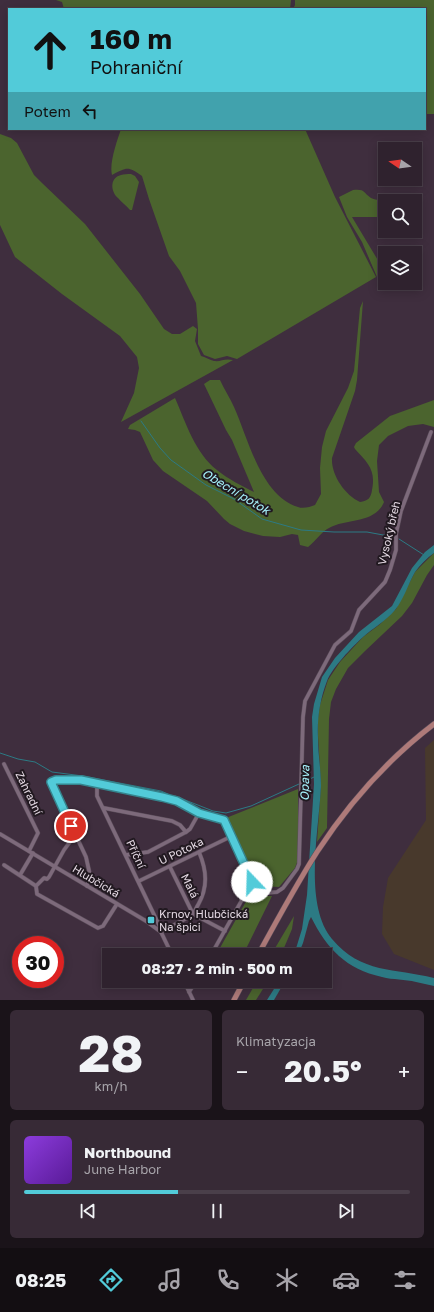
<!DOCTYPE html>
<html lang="pl">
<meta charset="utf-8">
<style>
body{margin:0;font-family:"Golos Text",sans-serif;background:#372a36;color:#f1f3f6;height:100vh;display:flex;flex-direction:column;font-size:15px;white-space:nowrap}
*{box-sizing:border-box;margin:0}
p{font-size:13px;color:#a7a4aa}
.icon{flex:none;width:22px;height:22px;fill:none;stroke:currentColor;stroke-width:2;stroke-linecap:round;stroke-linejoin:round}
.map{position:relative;height:1000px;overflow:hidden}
.details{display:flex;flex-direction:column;gap:10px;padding:10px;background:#1a1319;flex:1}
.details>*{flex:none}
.guide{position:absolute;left:8px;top:8px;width:418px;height:122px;border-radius:0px;box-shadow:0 2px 10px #0003,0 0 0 1px #4a3f4a;background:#52cbd9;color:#111;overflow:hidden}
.needle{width:26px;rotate:283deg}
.buttons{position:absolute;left:378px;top:142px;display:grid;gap:8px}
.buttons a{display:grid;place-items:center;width:44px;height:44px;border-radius:0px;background:#2f222e;box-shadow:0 2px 10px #0003,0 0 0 1px #4a3f4a;font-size:20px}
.speed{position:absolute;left:12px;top:936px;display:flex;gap:8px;font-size:20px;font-weight:700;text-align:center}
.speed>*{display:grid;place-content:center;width:52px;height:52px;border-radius:50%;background:#2f222e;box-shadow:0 2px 10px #0003,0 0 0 1px #4a3f4a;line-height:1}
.speed .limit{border:6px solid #d22;background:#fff;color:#111}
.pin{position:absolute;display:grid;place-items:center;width:34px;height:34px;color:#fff;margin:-17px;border:2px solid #fff;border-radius:50%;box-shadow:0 1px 4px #0007}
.me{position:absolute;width:44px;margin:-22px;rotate:339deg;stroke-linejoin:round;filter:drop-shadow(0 0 3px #0008)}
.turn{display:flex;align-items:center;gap:14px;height:84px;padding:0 16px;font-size:18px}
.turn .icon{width:52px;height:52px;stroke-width:2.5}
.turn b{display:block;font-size:28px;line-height:34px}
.then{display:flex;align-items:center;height:38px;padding:0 16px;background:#0003;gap:8px;font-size:15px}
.big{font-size:30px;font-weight:700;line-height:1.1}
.details .tile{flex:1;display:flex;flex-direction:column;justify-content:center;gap:6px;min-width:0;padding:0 14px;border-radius:6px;background:#372a36}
.details .dial{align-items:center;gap:0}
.dial b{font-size:52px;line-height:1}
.song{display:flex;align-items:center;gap:12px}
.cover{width:48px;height:48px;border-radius:6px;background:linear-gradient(135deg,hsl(270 70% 55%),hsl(270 70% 35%))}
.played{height:4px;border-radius:2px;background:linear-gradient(90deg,#52cbd9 40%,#4a3f4a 40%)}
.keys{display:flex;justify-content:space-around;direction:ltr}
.heat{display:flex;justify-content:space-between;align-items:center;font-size:22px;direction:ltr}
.details .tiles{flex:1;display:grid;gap:10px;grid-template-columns:1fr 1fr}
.tile:last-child{grid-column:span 2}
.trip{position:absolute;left:102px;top:948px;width:230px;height:40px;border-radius:0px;background:#2f222e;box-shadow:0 2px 10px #0003,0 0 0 1px #4a3f4a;font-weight:700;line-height:40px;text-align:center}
.menu{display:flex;height:64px;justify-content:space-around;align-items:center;background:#130e12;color:#a7a4aa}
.menu .icon{width:28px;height:28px}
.menu .active{color:#52cbd9}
.menu b{font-size:18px;color:#f1f3f6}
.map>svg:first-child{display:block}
.industrial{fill:#48392c}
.green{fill:#4b642e}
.water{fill:#2c7a84}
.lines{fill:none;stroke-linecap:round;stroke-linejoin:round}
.stream{stroke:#2c7a84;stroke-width:1}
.minor-casing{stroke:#5b4d5a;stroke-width:4.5}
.primary-casing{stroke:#5b4d5a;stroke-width:6}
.minor{stroke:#7d6a7b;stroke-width:3.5}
.primary{stroke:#ae7a79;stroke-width:5}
.route-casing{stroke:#35848d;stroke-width:10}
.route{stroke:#52cbd9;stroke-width:7}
.poi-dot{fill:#52cbd9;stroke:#211920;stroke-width:1.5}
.labels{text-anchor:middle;stroke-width:4;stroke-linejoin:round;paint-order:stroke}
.street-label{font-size:11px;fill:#e5dae4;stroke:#211920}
.poi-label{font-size:11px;fill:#e5dae4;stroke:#211920;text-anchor:start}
.water-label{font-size:12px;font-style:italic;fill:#a5f0fa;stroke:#211920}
</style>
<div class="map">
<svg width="434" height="1000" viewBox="0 0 434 1000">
<rect width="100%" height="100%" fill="#3f2e3e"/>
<path class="industrial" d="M 434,740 L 434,970 L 394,954 L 382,934 L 383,907 L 388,878 L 426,820 L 425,748 Z"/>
<g class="green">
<path d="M 56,0 L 291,0 L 290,9 L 78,9 L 74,7 L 73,9 L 64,9 L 62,2 Z"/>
<path d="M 295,0 L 434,0 L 434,114 L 425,114 L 425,9 L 293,9 L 295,5 Z"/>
<path d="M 121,129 L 305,129 L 335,197 L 376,277 L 237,359 L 227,356 L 215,359 L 204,355 L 198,344 L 198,329 L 196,303 L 180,271 L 169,256 L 149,199 L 142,176 C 128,166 127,167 112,175 C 109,163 117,141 121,129 Z"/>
<path d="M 0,134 L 11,138 L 17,143 L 34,175 L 42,183 L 85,224 L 140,294 L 164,329 L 172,334 L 180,334 L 193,326 L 197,329 L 195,341 L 201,356 C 205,357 210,360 214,361 C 221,362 224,358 233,360 L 121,422 L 134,393 L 139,368 L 137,357 L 120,336 L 62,294 L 15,257 L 0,225 Z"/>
<path d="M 131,174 L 135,176 L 139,182 L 132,210 L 130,210 C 126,205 122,203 118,198 C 111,192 109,178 121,175 C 124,174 127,174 131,174 Z"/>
<path d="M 353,190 C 366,189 362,192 371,198 C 375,200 381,200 385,201 L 385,217 L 352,217 L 385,272 L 385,283 L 387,283 L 380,284 L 362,242 L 347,217 L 339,197 Z"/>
<path d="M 363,301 L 357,380 L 355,391 L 332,458 C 331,475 345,495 360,502 C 368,501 371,498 372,490 C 376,470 368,463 355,449 L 354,447 L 356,443 L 390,416 L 434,400 L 434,427 L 423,424 L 408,426 L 388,436 L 379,445 L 377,461 L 379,492 L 384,502 C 375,524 347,518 329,528 C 322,531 315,542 308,547 L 300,545 L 298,535 L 292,534 L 280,537 L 263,536 L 244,531 L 230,524 L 224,519 L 207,501 L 163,471 L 153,460 L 140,432 L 135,430 L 128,429 L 130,425 L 175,398 C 186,423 195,453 217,470 C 228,479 242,486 254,492 L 232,440 L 226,430 L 204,384 L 210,380 L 220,380 C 224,389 230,398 234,407 C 248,438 261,496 298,507 C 303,509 310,507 315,505 L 321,494 L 320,468 L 322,447 L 326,431 L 348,388 L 354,371 L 360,308 Z"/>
<path d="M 434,553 L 434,565 L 427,575 L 412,603 L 402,616 L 365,651 L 348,668 L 336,689 L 331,702 L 329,719 L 327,828 L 317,842 L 321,785 L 318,736 L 318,718 L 320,705 L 328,680 L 340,662 L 363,637 L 379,625 L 396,609 L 415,572 Z"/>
<path d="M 298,789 L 298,860 L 295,868 L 279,887 L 259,886 L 256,884 L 226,818 Z"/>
<path d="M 253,889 L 265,896 L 272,896 L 243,955 L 216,955 Z"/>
<path d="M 294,916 L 292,929 L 281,955 L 271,955 Z"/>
<path d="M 257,981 L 268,981 L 256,1000 L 246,1000 Z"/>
</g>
<g class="water">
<path d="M 434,545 L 434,553 C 427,558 420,565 415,572 C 408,584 404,599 395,610 C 386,621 373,628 363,637 C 352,647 332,668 327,681 C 320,699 317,719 318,738 C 318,754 321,770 321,786 C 319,830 303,904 332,939 C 361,974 395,968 434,978 L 434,986 C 428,985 422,983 416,982 C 405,979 393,980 382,977 C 346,969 327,949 311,917 L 309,921 L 303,943 L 298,955 L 294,955 L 302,929 L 307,895 L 314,784 L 312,717 L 314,704 L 322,677 L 335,658 L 359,632 L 392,606 L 412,568 L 425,552 Z"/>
<path d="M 279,981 L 285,981 L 274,1000 L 267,1000 Z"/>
</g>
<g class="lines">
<g class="stream">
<path d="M 141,421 L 160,448 L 171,460 L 206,485 L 234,499 L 262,519 L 301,530 L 334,532 L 367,532 L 394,537"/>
<path d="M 399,539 L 424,555"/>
<path d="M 0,753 L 18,759 L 35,762 L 52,772 L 83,776 L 161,791 L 168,794"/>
<path d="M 304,782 L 314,777"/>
<path d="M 175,796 L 213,811 L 226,813 L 251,806 L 299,784"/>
</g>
<defs>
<g id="minor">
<path d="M 4,764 L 38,833 L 29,851"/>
<path d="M 97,784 L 97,796 L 159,925 L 161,932"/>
<path d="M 104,808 L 172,821 L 180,825 L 186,832"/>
<path d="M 0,834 L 146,921 L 161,932 L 172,955"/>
<path d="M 75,835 L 64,850 L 49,877 L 47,879 L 44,878 L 36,886 L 37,894 L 98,928 L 103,926 L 117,904"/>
<path d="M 126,855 L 148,852 L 186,832 L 190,829 L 199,813"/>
<path d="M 4,865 L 36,886"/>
<path d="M 170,867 L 193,914 L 225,931"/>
<path d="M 20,875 L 33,853"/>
<path d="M 139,881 L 232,836"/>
<path d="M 252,885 L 265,893 L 277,892 L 283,888 L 297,869 L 299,864 L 303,717 L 305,701 L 335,645 L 351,631 L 359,610 L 385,582 L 390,570 L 396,550 L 396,534 L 401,511 L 431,432"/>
<path d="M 87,886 L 90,875 L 86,857 L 51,782 L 56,780 L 81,781 L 162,797 L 177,801 L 199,813 L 224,820 L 251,879 L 252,882 L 211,955"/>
<path d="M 161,932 C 168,928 188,918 193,914 C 195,912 196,908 198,905 C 208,887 207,871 199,852"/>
<path d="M 184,981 L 193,1000"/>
<path d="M 189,992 L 196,981"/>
</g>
<g id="primary">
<path d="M 258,955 C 277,920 296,885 317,852 C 349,803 388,759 434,724"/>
<path d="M 234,1000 L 244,981"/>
</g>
</defs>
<use href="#minor" class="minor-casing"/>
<use href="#primary" class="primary-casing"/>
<use href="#minor" class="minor"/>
<use href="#primary" class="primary"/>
</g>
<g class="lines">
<defs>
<path id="route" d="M 71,826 L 51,782 L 56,780 L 81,780 L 162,797 L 177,801 L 199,813 L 224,820 L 251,879 L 252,882"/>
</defs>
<use href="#route" class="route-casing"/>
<use href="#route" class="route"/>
</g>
<rect class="poi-dot" x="147" y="916" width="8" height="8" rx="2"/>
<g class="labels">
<g class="street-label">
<text transform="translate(389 533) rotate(-77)" y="4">Vysoký břeh</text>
<text transform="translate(29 793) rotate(64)" y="4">Zahradní</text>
<text transform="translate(181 851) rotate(-26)" y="4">U Potoka</text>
<text transform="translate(136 854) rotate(65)" y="4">Příční</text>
<text transform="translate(96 881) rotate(31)" y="4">Hlubčická</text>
<text transform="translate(190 886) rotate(64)" y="4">Malá</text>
</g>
<g class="poi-label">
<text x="159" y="918">Krnov, Hlubčická<tspan x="159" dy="13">Na špici</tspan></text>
</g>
<g class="water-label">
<text transform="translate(236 492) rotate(31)" y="4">Obecní potok</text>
<text transform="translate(305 783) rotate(-89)" y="4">Opava</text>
</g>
</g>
</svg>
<div class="buttons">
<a><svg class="needle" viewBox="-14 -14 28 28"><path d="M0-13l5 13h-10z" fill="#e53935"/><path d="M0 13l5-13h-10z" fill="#a7a4aa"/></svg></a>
<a><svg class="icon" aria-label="search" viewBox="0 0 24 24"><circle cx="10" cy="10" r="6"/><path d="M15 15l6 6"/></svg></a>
<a><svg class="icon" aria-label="layers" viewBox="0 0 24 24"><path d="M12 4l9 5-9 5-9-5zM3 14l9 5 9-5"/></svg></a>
</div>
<div class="speed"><div class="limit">30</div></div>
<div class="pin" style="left:71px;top:826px;background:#d93025"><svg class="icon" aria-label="arrive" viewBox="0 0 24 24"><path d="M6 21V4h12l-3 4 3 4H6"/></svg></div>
<svg class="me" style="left:252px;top:882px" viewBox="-20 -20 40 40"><circle r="19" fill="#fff"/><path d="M0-13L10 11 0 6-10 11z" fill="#52cbd9"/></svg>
<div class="trip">08:27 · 2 min · 500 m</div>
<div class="guide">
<div class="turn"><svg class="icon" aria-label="ahead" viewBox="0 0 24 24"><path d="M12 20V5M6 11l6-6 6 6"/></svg><div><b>160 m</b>Pohraniční</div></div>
<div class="then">Potem<svg class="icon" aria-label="left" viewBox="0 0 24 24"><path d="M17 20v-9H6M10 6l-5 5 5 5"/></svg></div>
</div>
</div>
<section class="details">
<div class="tiles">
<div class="tile dial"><b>28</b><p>km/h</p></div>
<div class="tile"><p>Klimatyzacja</p>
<div class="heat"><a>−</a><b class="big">20.5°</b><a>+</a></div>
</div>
<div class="tile">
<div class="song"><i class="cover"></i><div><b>Northbound</b><p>June Harbor</p></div></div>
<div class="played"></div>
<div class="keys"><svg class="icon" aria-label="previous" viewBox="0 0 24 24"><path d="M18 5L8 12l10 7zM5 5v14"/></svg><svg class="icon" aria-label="pause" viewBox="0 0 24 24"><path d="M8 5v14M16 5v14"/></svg><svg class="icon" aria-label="next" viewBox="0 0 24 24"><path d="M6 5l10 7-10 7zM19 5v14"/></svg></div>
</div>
</div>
</section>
<nav class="menu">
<b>08:25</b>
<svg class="icon active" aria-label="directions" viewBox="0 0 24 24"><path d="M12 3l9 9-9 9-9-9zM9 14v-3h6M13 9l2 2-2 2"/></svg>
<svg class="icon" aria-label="music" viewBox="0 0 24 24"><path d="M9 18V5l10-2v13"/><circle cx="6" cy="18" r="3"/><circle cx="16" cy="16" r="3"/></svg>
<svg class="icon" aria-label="phone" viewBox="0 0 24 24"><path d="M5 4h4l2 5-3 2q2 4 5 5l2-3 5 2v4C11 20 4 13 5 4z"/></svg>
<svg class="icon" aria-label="climate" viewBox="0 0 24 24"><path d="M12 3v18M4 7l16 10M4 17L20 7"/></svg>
<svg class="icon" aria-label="car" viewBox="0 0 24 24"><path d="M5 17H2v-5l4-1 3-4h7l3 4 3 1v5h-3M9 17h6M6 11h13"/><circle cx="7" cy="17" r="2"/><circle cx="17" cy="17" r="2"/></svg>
<svg class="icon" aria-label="filters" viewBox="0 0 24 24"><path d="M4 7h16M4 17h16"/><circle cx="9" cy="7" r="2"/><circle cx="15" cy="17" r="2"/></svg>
</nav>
